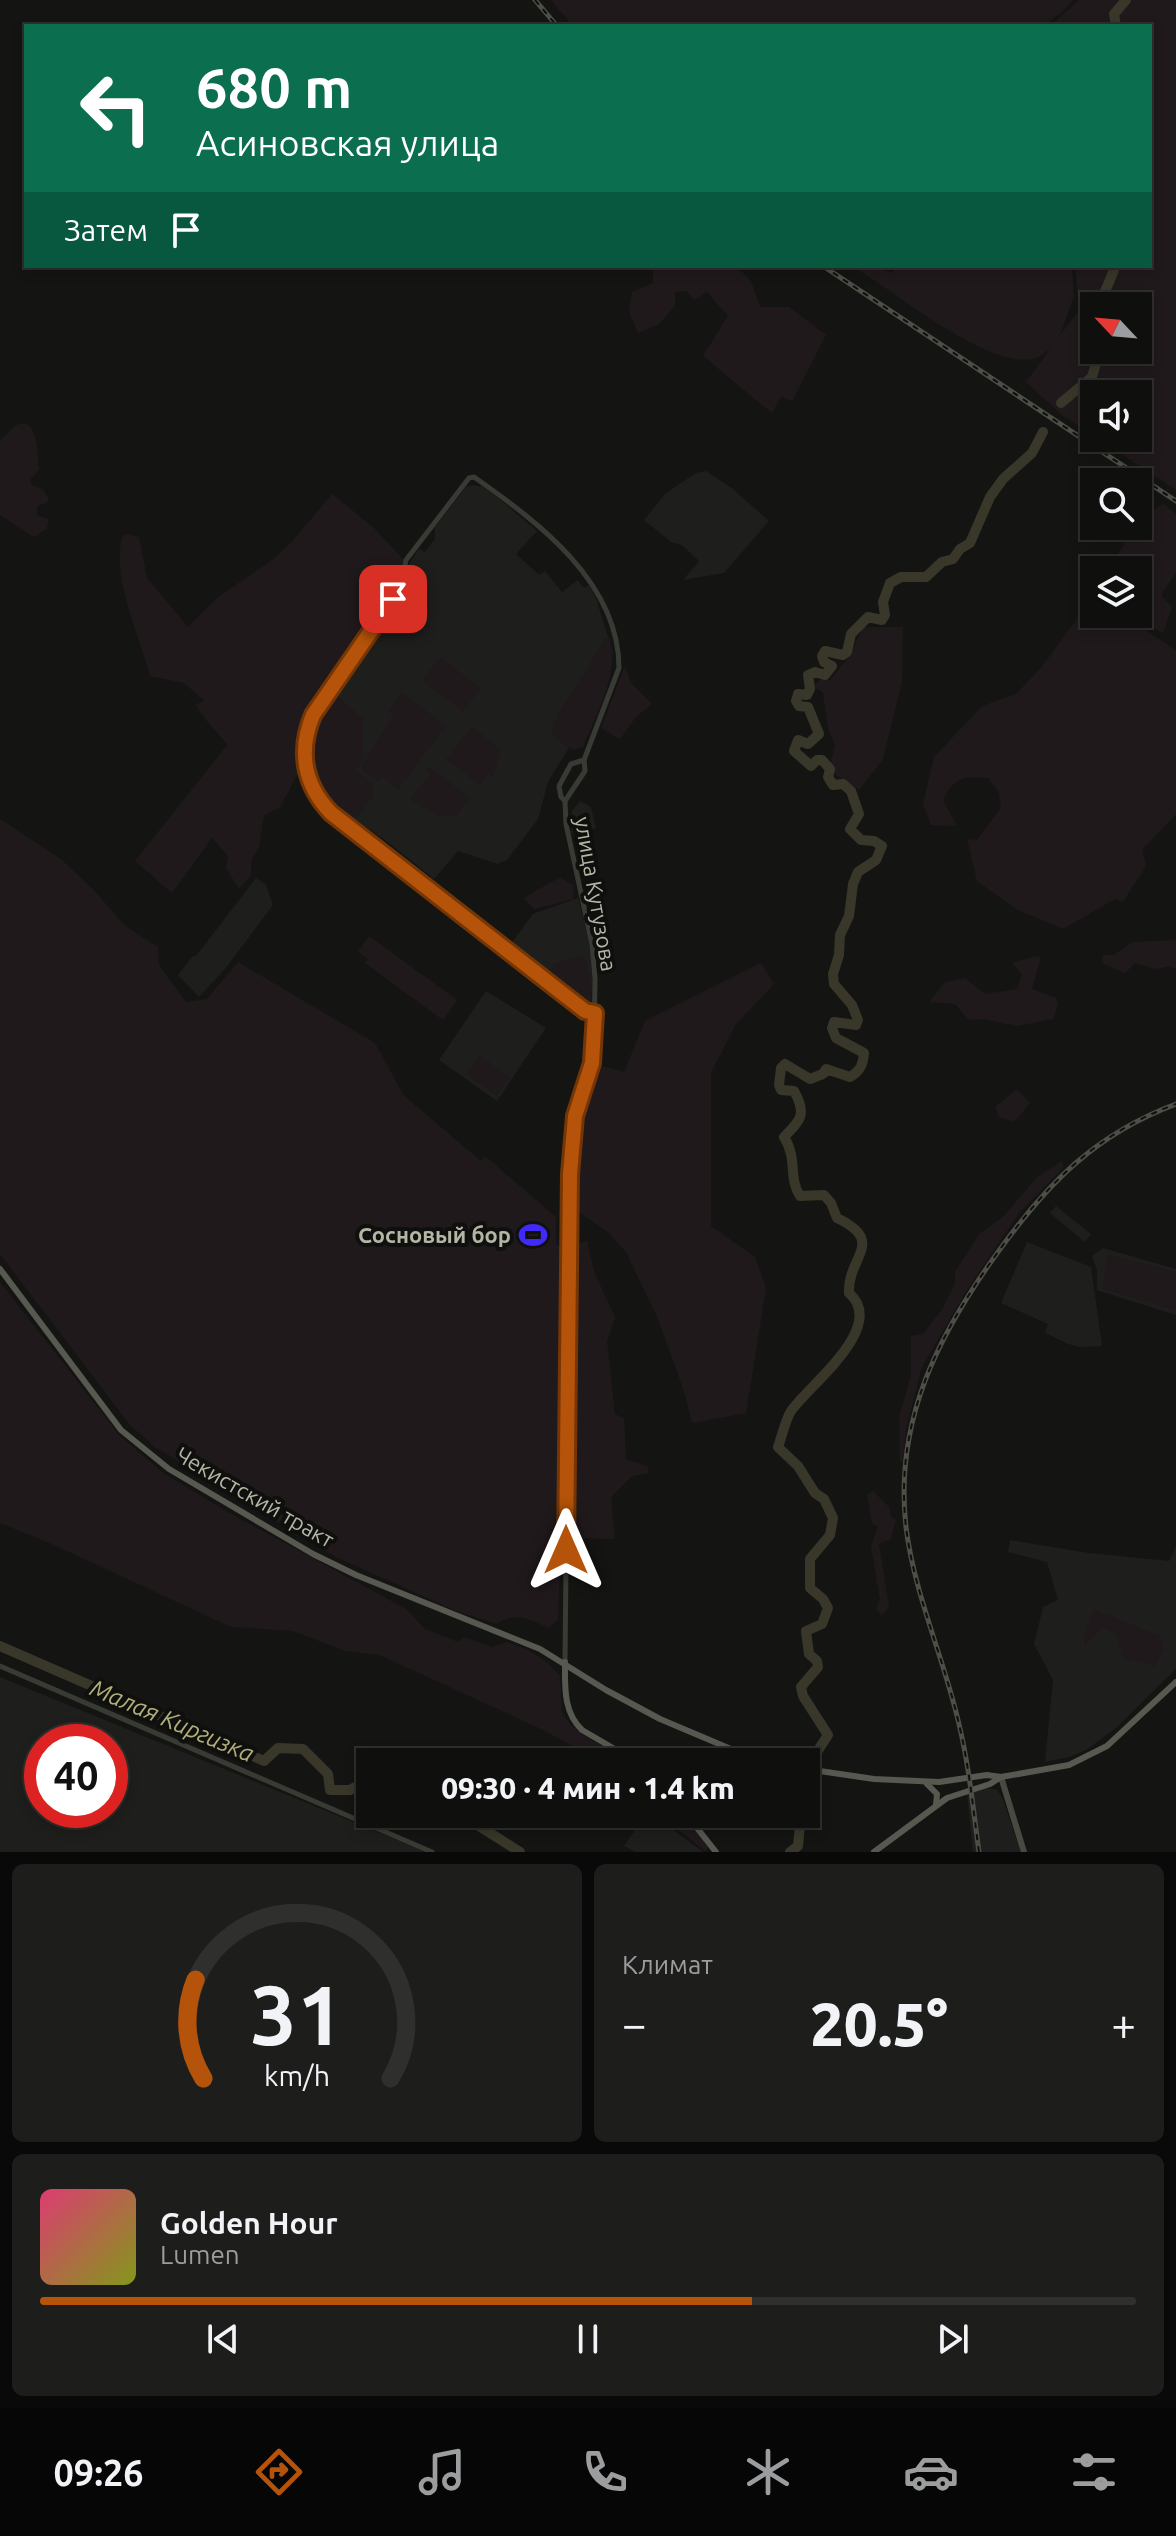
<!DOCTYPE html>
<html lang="ru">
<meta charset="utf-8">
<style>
body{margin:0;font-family:Ubuntu,sans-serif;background:#1d1e1c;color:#f1f3f6;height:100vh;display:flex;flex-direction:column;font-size:30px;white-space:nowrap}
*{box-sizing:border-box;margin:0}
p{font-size:26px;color:#9b9d9e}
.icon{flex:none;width:44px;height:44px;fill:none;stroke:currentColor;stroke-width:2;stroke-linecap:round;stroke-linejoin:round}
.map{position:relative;height:1852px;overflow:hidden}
.panel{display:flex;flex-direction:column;gap:12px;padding:12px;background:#080908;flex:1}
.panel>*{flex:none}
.guide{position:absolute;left:24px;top:24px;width:1128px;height:244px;border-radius:0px;box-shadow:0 4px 12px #0003,0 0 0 2px #2f302e;background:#0b6e4f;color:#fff;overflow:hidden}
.needle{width:52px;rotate:296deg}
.tools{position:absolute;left:1080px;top:292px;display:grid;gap:16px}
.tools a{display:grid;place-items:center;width:72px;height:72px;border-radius:0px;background:#0f100e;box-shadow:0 4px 12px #0003,0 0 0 2px #2f302e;font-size:40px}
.speed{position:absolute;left:24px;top:1724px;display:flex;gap:16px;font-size:40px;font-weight:700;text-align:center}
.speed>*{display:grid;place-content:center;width:104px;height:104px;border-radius:50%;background:#0f100e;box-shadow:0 4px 12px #0003,0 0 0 2px #2f302e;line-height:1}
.speed .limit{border:12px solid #d22;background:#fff;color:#111}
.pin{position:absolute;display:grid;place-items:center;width:68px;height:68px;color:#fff;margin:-34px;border-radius:16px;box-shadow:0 4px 12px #0006}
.me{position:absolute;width:88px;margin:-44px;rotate:0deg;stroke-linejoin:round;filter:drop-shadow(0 0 6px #0008)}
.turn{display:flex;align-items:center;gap:28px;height:168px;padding:0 40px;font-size:36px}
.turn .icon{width:104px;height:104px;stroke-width:2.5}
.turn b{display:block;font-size:56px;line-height:68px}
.then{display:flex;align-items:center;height:76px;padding:0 40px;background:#0003;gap:16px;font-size:30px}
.big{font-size:60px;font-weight:800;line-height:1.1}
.panel .card{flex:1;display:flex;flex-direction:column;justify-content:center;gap:12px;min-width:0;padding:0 28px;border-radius:12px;background:#1d1e1c}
.panel .dial{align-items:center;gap:0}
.dial svg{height:208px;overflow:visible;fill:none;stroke:#2f302e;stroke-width:7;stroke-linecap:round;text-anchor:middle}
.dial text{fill:#f1f3f6;stroke:none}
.song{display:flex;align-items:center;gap:24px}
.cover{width:96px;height:96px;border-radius:12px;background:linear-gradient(135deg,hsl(340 70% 55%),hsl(70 70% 35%))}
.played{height:8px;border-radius:4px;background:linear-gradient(90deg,#b45309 65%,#2f302e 65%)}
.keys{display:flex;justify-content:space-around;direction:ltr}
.heat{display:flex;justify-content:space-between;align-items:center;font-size:44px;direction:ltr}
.panel .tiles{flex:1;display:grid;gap:12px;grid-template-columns:1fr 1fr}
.card:last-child{grid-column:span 2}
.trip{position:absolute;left:356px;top:1748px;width:464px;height:80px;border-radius:0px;background:#0f100e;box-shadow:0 4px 12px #0003,0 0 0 2px #2f302e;font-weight:800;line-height:80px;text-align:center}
.tab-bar{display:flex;height:128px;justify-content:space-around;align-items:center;background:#060606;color:#9b9d9e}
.tab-bar .icon{width:56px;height:56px}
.tab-bar .active{color:#b45309}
.tab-bar b{font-size:36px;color:#f1f3f6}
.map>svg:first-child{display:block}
.built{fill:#1e1f1c;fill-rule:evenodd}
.green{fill:#20191c;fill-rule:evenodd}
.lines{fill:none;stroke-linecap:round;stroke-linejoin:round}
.river{stroke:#393729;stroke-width:10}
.tertiary{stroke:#383a34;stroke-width:5}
.secondary{stroke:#484a42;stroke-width:6}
.primary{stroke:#575950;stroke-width:6}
.rail-casing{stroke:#4d4f47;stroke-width:5}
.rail{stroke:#0f100e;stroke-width:2;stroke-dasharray:6;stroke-linecap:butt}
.route-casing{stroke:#753606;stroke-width:20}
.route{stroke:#b45309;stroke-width:14}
.labels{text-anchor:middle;stroke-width:8;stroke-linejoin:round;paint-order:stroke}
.street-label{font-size:22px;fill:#b3b6a4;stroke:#0f100e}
.poi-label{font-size:22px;font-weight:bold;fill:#b3b6a4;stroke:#0f100e;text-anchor:end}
.water-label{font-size:24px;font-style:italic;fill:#b2ae7a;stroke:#0f100e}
</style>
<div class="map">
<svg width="1176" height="1852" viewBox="0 0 1176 1852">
<rect width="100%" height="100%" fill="#141513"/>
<g class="built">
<path d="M 706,471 L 733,489 L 769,521 L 724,573 L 683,580 L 699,561 L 682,545 L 671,542 L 644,520 L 666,493 L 696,473 Z"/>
<path d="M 474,485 L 483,487 L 497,497 L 537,531 L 516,554 L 539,575 L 545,571 L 562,592 L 578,580 L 584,588 L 589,585 L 596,598 L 613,653 L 586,720 L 548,782 L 538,819 L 507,860 L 498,864 L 458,851 L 434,879 L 389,843 L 335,805 L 317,781 L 311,748 L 323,714 L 359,665 L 357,663 L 407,599 L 404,595 L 410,562 L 419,549 L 425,552 L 428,548 L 435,539 L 435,527 L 467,486 Z"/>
<path d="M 580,801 L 591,807 L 596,828 L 571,833 L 572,811 Z"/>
<path d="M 256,878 L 266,885 L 273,905 L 225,969 L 199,997 L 178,975 L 192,957 L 196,956 Z"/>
<path d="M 578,898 L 590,945 L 592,979 L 591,1008 L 585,1009 L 508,948 L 533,914 Z"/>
<path d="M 486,991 L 546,1028 L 497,1101 L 439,1060 Z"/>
<path d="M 1056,1206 L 1091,1234 L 1085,1242 L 1050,1213 Z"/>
<path d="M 1027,1242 L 1091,1267 L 1102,1346 L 1080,1347 L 1068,1344 L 1045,1333 L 1048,1324 L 1001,1303 Z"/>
<path d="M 1103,1248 L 1176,1269 L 1176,1315 L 1097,1290 L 1097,1270 L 1092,1256 Z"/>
<path d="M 1010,1540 L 1089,1553 L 1169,1561 L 1176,1547 L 1176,1669 L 1116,1728 L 1086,1750 L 1069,1757 L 1045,1762 L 1053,1680 L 1034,1644 L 1043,1607 L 1058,1600 L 1047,1562 L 1008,1552 Z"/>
<path d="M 0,1677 L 419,1849 L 425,1852 L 0,1852 ZM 110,1742 L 110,1810 L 42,1810 L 42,1742 Z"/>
<path d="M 989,1788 L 997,1790 L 1002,1797 L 1021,1852 L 973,1852 L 967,1793 Z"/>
<path d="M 646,1814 L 652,1814 L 703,1852 L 635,1852 L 624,1846 Z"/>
</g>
<g class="green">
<path d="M 551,0 L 1073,0 L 1061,13 L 1043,26 L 573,26 Z"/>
<path d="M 1079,0 L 1176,0 L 1176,490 L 1097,438 L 1138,438 L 1138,394 L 1094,394 L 1094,436 L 1062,415 L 1026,382 L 1050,349 C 1046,351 1044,354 1040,356 C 998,379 890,287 852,266 L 874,266 L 892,273 L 895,266 L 1072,266 L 1074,297 L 1059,337 L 1079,310 L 1075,266 L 1150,266 L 1150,26 L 1050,26 ZM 1094,306 L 1138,306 L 1138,350 L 1094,350 Z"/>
<path d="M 653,266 L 736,266 L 751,281 L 760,307 L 789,307 L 826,335 L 792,401 L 781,396 L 772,413 L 703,356 L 728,316 L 707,292 L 695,300 L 686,291 L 675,292 L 675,306 L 659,324 L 638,333 L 629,312 L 632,292 L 653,283 Z"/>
<path d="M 25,423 C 39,431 37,453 39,469 L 30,480 L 32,485 L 43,490 L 49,499 L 47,503 L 37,506 L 37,515 L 49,519 L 47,528 L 34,537 L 0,515 L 0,441 L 16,425 Z"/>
<path d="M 332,494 L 373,527 L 404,560 C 395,611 342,671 312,714 L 305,730 L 303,764 L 280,807 L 264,815 L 259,847 L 251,861 L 251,875 L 239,889 L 226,868 L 228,856 L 212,838 L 172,893 L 135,861 L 228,744 C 221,738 198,712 196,704 L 205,701 L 184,683 L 150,676 C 139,633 112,581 122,537 L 126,534 L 139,537 L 147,578 L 188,627 L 218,597 L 271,561 L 291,543 Z"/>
<path d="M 1163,504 L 1176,514 L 1176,573 L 1161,595 L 1172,607 L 1163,633 L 1130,614 L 1138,614 L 1138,570 L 1094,570 L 1094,614 L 1126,614 L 1124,616 L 1176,650 L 1176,814 L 1142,850 L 1146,866 L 1123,902 L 1115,899 L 1063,929 L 1016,909 L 977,881 L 967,839 L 977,840 L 1001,808 L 999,793 L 988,778 C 965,775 953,778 943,800 L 957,826 L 931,825 L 923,804 L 934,757 L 982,706 L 1016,694 L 1040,669 L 1077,619 L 1087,553 L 1113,562 L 1135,526 L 1138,526 L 1138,521 Z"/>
<path d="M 863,627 L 903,627 L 902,681 L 883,759 L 859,790 L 829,770 L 835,745 L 828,728 L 823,692 L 813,687 L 821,679 L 830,680 L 850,656 Z"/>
<path d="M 609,637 C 621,673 596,713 583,747 L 574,750 L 564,746 L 551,732 L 559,712 L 605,639 Z"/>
<path d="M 440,657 L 481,688 L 463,712 L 422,681 Z"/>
<path d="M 625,666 L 631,683 L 652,704 L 636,717 L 620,739 L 601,728 Z"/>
<path d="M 402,692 L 446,726 L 398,790 L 382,777 L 378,781 L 360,769 L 393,714 L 388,710 Z"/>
<path d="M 337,696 L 363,718 L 363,760 L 356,770 L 373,783 L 374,796 L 355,819 C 305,785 300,743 337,696 Z"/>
<path d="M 472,726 L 501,750 L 493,778 L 488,774 L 479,786 L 464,772 L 445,760 Z"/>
<path d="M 429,766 L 470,798 L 456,816 L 437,816 L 410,799 L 430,774 L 426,770 Z"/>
<path d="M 0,819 L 62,860 L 94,890 L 124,925 L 158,947 L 159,965 L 186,1002 L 207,999 L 238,962 L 375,1043 L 404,1096 L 481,1161 L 485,1156 L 556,1217 L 556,1244 L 563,1249 L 561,1537 L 558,1619 L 549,1628 C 528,1619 517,1611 496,1624 L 454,1610 L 336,1557 L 155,1447 L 130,1425 L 0,1254 Z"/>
<path d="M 560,877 L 574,886 L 573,899 L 534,909 L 524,898 Z"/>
<path d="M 369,936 L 457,1000 L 443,1020 L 365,963 L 368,959 L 358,952 Z"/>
<path d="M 1176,940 L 1176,969 L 1170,966 L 1155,969 L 1135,963 L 1125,973 L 1102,963 L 1103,955 L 1114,955 L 1133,942 Z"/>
<path d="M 584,955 C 589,972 595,991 587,1008 L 547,976 L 553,964 Z"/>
<path d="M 1037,956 L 1041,957 L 1032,989 L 1056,998 L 1058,1005 L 1053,1019 L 1017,1026 L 984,1019 L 969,1020 L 955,1004 L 929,1002 L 945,982 L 965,978 L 985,994 L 1017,989 L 1022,974 L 1012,963 Z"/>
<path d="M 761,963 L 774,984 L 736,1024 L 711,1073 L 711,1226 L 755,1257 L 766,1288 L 746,1413 L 692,1423 L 683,1388 L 658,1319 L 626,1252 L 609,1233 L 576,1210 C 571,1150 577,1121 594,1064 L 624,1072 L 645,1021 Z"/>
<path d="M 479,1055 L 510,1077 L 497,1096 L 465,1074 Z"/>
<path d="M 1017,1089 L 1030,1103 L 1014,1122 L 999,1117 L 995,1107 Z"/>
<path d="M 1062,1161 L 1064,1167 L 1020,1212 L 967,1290 L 922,1367 L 906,1428 L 903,1461 L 900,1463 L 899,1418 L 911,1375 L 911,1336 L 923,1334 L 943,1308 L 955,1284 L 955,1272 L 979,1234 L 1004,1216 L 1037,1177 Z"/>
<path d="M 587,1241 L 594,1272 L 615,1317 L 607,1342 L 615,1414 L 624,1418 L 626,1459 L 647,1466 L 649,1473 L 632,1476 L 611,1497 L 615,1539 L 572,1538 L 575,1245 Z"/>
<path d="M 1107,1254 L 1176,1272 L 1176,1311 L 1103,1289 Z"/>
<path d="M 0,1282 L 120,1436 L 162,1472 L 224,1510 L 406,1609 L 425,1629 L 458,1642 L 464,1637 L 492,1647 L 507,1642 L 528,1650 L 548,1663 L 560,1676 L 562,1712 L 570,1724 L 581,1734 L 631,1762 L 604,1762 L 541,1729 L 380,1655 L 345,1651 L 293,1631 L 231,1627 L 52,1544 L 0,1523 Z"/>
<path d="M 873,1491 L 889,1507 L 891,1517 L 896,1520 L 891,1539 L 879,1544 L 889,1607 L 882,1615 L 876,1609 L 880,1599 L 871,1546 L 878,1527 L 872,1523 L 867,1494 Z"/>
<path d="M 1093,1609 L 1160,1636 L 1164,1650 L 1155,1666 L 1123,1659 L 1116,1634 L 1103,1628 L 1084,1647 L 1084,1637 Z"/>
<path d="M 659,1814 L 683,1814 L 708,1847 L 705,1851 Z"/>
</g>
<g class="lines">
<g class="river">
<path d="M 1116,26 L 1114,14 L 1126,0"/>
<path d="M 1099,306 L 1114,270 L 1112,266"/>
<path d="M 1094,322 L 1092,328 L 1094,334"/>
<path d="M 1061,403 L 1092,377 L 1100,350"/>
<path d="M 0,1646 L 264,1761 L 278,1748 L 303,1749 L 328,1774 L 330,1790 L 350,1790 L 363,1783 L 370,1785"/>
<path d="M 813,1758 L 828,1735 L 803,1696 L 801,1687 L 818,1667 L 817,1661 L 809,1654 L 806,1631 L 822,1624 L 828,1608 L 823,1599 L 810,1588 L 810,1559 L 830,1535 L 833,1518 L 824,1499 L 815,1493 L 798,1466 L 778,1447 C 782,1436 785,1421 791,1411 C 809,1385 888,1327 849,1293 C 847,1257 887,1242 837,1218 L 831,1203 L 824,1195 L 800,1196 C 788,1178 798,1159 784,1137 C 801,1120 807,1114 794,1091 L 781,1090 L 779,1085 L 781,1068 L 785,1064 L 810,1079 L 823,1074 L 826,1069 L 850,1077 C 860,1071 863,1065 864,1053 L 836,1038 L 832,1028 L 834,1022 L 856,1025 L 858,1020 L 852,1005 L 834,984 L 833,974 L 839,955 L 840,935 L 849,916 L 853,884 L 858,872 L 876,860 L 882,846 L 874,841 L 861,840 L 850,829 L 859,814 L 851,791 L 843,784 L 833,785 L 828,777 L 830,769 L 822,760 L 817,760 L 811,766 L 794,751 L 798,740 L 808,744 L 819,734 L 808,707 L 799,706 L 796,701 L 798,694 L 807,695 L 810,689 L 808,675 L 815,672 L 825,675 L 832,666 L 824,662 L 822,656 L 825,651 L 843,655 L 847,652 L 851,634 L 868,617 L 882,620 L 885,615 L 883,602 L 890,583 L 901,577 L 926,577 L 942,562 L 953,559 L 960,549 L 970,543 L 990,497 L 1003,479 L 1032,453 L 1043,432"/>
<path d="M 806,1791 L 807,1787"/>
<path d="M 460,1814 L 520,1852"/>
<path d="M 790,1852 L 798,1846 L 801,1814"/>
</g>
<g class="tertiary">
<path d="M 565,801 L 585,771 L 584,760 L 619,668 C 619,582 538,522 474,477 L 469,478 L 406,560 L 402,583 L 384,615 L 313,715 C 297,751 304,785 331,813 L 585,1011 L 595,1013"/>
<path d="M 565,1662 L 570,1174 L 575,1116 L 592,1063 L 594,1046 L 595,979 L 592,944 L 566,824 L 565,801 L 561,797 L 559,786 L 571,764 L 584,760"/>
<path d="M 0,1666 L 432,1852"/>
</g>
<path class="secondary" d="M 1001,1777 L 1024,1852"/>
<g class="primary">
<path d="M 0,1269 L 121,1430 L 169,1469 L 313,1554 L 356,1575 L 540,1649 L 606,1690 L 660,1719 L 738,1752 L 774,1762"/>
<path d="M 565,1662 C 565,1686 563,1712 582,1730 L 637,1762"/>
<path d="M 806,1769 L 874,1779 L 939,1782 L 987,1775 L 1001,1777 L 1069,1765 L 1107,1746 L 1176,1682"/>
<path d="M 927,1784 L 937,1794 L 936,1805"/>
<path d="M 686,1814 L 716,1852"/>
<path d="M 874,1852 L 947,1798 L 990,1784 L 1001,1777"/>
</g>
<defs>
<g id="rail">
<path d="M 535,0 L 557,26"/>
<path d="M 823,266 L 1176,501"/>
<path d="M 979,1852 C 973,1808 969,1764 958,1720 C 943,1656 914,1593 906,1527 C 894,1421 938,1335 998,1252 C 1047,1184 1095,1134 1176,1104"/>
</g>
</defs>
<use href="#rail" class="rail-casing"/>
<use href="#rail" class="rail"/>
</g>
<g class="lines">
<defs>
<path id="route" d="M 393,599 L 313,715 C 298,751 304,785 331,813 L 585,1011 L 595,1013 L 592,1063 L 575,1116 L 570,1174 L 566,1550"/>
</defs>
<use href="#route" class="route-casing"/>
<use href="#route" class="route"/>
</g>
<defs>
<symbol id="stadium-bare" viewBox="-9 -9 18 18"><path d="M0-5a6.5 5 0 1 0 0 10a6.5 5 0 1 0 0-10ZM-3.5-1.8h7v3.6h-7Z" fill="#4129f7" stroke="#0f100e" stroke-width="2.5" paint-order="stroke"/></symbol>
</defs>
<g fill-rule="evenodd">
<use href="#stadium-bare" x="513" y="1215" width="40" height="40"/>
</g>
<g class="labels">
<g class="street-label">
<text transform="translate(596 894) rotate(80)" y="8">улица Кутузова</text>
<text transform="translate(255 1497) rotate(30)" y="8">Чекистский тракт</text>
</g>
<g class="poi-label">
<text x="511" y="1243">Сосновый бор</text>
</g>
<g class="water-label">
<text transform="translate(172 1721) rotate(23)" y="8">Малая Киргизка</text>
</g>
</g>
</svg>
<div class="tools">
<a><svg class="needle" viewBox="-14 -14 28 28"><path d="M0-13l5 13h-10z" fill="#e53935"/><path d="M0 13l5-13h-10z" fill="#9b9d9e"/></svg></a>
<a><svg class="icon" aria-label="sound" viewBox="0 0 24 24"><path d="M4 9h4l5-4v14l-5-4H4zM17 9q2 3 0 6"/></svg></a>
<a><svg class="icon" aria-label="search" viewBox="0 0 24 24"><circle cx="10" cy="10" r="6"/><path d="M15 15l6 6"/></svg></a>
<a><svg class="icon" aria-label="layers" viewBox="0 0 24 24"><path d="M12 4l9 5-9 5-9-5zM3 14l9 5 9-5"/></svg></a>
</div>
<div class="speed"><div class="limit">40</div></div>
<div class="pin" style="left:393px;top:599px;background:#d93025"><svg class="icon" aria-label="arrive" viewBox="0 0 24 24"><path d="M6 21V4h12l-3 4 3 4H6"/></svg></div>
<svg class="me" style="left:566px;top:1550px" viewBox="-20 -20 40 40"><path d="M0-17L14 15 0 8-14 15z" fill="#b45309" stroke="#fff" stroke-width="4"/></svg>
<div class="trip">09:30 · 4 мин · 1.4 km</div>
<div class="guide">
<div class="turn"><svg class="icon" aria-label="left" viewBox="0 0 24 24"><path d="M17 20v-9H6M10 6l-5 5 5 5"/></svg><div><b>680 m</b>Асиновская улица</div></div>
<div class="then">Затем<svg class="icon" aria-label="arrive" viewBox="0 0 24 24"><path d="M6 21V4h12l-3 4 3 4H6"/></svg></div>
</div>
</div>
<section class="panel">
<div class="tiles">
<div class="card dial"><svg viewBox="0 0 100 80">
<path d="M14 69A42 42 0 1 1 86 69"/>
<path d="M14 69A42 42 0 0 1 11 31" stroke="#b45309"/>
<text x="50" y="56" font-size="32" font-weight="700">31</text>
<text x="50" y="72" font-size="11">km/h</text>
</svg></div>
<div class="card"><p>Климат</p>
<div class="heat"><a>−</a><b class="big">20.5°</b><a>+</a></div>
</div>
<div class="card">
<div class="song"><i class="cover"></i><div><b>Golden Hour</b><p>Lumen</p></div></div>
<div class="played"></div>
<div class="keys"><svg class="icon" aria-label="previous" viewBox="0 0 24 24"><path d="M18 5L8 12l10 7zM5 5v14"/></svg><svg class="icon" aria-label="pause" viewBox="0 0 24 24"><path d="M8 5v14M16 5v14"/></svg><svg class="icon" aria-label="next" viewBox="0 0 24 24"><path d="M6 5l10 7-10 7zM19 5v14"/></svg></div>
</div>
</div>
</section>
<nav class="tab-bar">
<b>09:26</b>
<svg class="icon active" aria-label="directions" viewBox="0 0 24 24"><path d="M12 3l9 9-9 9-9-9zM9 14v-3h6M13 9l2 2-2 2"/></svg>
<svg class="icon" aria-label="music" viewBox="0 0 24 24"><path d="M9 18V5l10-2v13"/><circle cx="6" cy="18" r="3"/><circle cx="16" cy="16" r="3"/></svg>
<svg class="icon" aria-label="phone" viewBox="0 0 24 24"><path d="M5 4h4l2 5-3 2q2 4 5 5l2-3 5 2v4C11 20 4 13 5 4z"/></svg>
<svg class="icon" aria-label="climate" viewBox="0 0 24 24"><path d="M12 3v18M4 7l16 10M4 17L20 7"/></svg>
<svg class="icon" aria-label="car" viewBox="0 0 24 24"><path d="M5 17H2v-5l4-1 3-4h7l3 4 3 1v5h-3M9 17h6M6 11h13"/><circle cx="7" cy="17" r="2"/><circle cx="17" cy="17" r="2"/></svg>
<svg class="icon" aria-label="filters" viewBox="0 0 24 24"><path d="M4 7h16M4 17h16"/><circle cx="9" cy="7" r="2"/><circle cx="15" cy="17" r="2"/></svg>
</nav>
